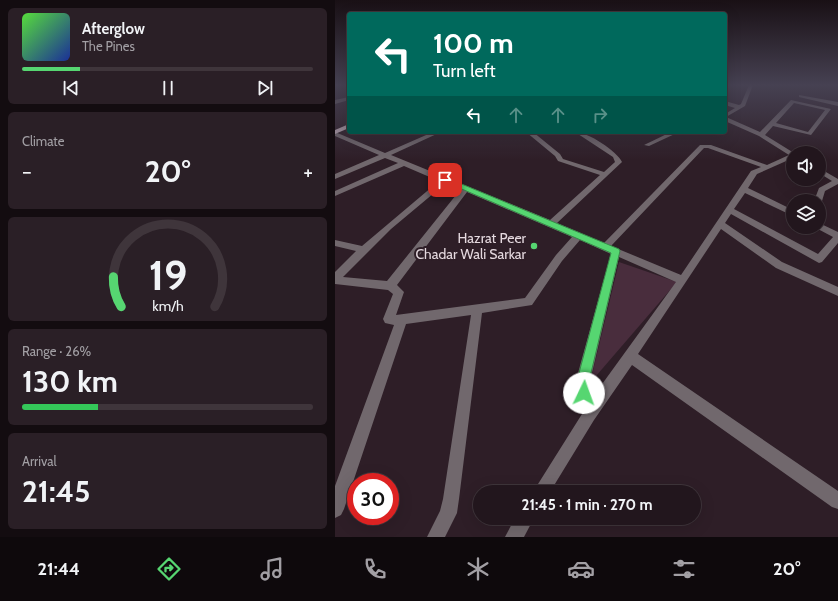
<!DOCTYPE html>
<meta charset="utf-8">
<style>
body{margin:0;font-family:Cabin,sans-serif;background:#2a1f26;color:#f1f3f6;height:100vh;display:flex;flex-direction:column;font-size:15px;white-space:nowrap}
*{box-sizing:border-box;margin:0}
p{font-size:13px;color:#a29fa4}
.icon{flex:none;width:22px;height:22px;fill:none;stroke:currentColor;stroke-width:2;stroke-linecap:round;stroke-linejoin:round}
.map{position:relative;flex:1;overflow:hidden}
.side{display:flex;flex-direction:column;gap:8px;padding:8px;background:#130c10;width:335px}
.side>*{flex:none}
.banner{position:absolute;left:12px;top:12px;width:380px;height:122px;border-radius:4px;box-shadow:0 4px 16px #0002,0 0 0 1px #3f353b;background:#00695c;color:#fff;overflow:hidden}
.controls{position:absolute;left:451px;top:146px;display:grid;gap:8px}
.controls a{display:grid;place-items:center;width:40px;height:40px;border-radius:50%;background:#22161d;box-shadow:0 4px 16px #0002,0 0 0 1px #3f353b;font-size:20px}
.speed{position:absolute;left:12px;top:473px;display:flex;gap:8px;font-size:20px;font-weight:700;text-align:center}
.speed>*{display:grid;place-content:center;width:52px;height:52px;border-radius:50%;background:#22161d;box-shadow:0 4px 16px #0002,0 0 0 1px #3f353b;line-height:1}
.speed .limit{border:6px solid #d22;background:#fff;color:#111}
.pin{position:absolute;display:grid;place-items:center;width:34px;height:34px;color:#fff;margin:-17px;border-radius:8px;box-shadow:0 2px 6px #0006}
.me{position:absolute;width:44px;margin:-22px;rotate:3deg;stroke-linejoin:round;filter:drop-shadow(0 0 3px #0008)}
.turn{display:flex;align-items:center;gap:14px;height:84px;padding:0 20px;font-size:18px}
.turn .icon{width:52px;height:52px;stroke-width:2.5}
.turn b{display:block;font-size:28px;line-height:34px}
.lanes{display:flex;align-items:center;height:38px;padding:0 20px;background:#0003;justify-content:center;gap:20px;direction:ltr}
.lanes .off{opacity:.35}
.big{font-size:30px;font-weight:700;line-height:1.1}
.side .tile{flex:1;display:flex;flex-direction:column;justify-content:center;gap:6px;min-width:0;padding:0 14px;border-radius:6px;background:#2a1f26}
.side .dial{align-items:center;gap:0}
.dial svg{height:104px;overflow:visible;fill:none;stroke:#3f353b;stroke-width:7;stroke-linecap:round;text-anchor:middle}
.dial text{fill:#f1f3f6;stroke:none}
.song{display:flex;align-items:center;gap:12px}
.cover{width:48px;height:48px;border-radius:6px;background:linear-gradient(135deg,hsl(110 70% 55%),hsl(230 70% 35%))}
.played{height:4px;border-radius:2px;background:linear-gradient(90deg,#56d671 20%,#3f353b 20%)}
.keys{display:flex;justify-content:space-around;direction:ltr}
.heat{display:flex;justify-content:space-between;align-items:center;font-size:22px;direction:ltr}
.charge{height:6px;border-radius:3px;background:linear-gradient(90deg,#34c759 26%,#3f353b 0)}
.trip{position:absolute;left:138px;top:485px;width:228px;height:40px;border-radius:20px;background:#22161d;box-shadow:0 4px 16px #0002,0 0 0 1px #3f353b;font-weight:700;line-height:40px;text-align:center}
.tab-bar{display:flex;height:64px;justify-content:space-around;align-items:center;background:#0e090c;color:#a29fa4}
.tab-bar .icon{width:28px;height:28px}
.tab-bar .active{color:#56d671}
.tab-bar b{font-size:18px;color:#f1f3f6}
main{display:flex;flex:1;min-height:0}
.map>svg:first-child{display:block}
.green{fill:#492d3d}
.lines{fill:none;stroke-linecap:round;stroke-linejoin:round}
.minor{fill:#71686d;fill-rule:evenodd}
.major{fill:#c0adb7;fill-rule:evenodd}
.route{fill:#56d671;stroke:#388b49}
.poi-dot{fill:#56d671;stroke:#2e1e27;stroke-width:1.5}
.labels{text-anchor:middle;stroke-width:4;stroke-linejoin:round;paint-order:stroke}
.poi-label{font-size:14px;fill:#e5d9df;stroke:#2e1e27;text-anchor:end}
</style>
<main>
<section class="side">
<div class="tile">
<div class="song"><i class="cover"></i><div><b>Afterglow</b><p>The Pines</p></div></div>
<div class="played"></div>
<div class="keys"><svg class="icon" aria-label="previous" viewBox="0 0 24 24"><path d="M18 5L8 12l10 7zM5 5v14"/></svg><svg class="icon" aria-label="pause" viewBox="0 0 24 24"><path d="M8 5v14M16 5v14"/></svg><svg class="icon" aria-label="next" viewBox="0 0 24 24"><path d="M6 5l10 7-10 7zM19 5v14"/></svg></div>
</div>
<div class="tile"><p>Climate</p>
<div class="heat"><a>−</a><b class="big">20°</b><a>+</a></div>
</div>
<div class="tile dial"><svg viewBox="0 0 100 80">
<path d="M14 69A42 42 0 1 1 86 69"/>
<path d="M14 69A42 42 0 0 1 8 46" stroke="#56d671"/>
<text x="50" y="56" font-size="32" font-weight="700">19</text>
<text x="50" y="72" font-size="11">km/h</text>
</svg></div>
<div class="tile"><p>Range · 26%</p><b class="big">130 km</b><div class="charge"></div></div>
<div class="tile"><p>Arrival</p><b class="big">21:45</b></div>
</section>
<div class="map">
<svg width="503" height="537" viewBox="0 0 503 537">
<rect width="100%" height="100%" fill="#2e1e27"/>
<path class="green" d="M 284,262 L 342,282 L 255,383 Z"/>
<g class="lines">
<g class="minor">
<path d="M 414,85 L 418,85 L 410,106 L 391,117 L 425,132 L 456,100 L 496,109 L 476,135 L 438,126 L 430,135 L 459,153 L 458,153 L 458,158 L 422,174 L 413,188 L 458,210 L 458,216 L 410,193 L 399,209 L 483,254 L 498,237 L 481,228 L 480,227 L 484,227 L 484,223 L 503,232 L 503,243 L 487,262 L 484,263 L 396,214 L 390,223 L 447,262 L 503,287 L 503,296 L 441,268 L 386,229 L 303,354 L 503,491 L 503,509 L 497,507 L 297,365 L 259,420 L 215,492 L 198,492 L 247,414 L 242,393 L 243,373 L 276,254 L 245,240 L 227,261 L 197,305 L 147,313 L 124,499 L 122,513 L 110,537 L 92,537 L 105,511 L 108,499 L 136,315 L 71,324 L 9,509 L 6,515 L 0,518 L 0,486 L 59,325 L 50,323 L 48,319 L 58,294 L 53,290 L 0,284 L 0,272 L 21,251 L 0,246 L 0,240 L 27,246 L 104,181 L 69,166 L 0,196 L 0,191 L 63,163 L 50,158 L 0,179 L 0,174 L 44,155 L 0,136 L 0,132 L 50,153 L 98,132 L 106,132 L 56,155 L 215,220 L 265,175 L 223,161 L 220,156 L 191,132 L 198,132 L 225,154 L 228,159 L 269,172 L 280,162 L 278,157 L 240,132 C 253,132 282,151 287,162 L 222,223 L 269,243 L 365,145 L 376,145 L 432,165 L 454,155 L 424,136 L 390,121 L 390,114 L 400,108 L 390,105 L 390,101 L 404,105 L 406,104 ZM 459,103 L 490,110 L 473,132 L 441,123 ZM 369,148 L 373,148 L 426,167 L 416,171 L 346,275 L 276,246 ZM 111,183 L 125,190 L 52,281 L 8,277 L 56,229 ZM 132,192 L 237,237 L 221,255 L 190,298 L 61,315 L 69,292 L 62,285 ZM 284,257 L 341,282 L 257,398 L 257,373 Z"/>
<path d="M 464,95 L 503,102 L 503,106 L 464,97 Z"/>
<path d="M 14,97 L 14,100 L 0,104 L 0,100 Z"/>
<path d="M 336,132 L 344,132 L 314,146 L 309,145 Z"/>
<path d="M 484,168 L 503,179 L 503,184 L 490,191 L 487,201 L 484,203 L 484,201 L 479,201 L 484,188 L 497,181 L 484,173 Z"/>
<path d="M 180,518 L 199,518 L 189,537 L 170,537 Z"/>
</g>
<path class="major" d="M 14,124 L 14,128 L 0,134 L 0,130 Z"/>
</g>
<linearGradient id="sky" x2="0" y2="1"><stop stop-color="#191015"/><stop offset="0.53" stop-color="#464152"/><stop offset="1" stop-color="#464152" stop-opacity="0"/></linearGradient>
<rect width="503" height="160" fill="url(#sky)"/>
<path class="route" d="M 108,178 L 112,178 L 284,249 L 285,251 L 256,373 L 253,398 L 249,400 L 244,398 L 242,393 L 244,373 L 276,253 L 108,181 Z"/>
<circle class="poi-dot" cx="199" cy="246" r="4"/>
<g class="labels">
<g class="poi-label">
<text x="191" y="243">Hazrat Peer<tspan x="191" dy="16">Chadar Wali Sarkar</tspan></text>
</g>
</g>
</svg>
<div class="controls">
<a><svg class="icon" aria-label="sound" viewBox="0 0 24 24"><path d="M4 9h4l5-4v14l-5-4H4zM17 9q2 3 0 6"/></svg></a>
<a><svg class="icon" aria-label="layers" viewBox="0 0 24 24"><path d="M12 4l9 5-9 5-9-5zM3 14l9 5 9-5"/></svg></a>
</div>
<div class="speed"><div class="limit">30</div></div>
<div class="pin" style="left:110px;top:180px;background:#d93025"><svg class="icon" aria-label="arrive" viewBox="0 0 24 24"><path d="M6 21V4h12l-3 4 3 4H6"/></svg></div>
<svg class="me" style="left:249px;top:393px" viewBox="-20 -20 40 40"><circle r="19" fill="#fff"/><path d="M0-13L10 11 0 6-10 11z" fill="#56d671"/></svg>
<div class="trip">21:45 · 1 min · 270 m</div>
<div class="banner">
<div class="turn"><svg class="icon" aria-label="left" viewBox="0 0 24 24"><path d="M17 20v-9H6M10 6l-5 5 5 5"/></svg><div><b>100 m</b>Turn left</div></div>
<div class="lanes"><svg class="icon" aria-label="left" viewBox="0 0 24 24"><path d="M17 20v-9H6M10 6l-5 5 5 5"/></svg><svg class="icon off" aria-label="ahead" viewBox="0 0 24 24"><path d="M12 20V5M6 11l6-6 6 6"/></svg><svg class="icon off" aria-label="ahead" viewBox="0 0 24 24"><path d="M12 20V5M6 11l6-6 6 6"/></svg><svg class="icon off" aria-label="right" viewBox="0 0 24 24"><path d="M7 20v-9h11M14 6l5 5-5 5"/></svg></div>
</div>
</div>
</main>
<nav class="tab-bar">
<b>21:44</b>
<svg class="icon active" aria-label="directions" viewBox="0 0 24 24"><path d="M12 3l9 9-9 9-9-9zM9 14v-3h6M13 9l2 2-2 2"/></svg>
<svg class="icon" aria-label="music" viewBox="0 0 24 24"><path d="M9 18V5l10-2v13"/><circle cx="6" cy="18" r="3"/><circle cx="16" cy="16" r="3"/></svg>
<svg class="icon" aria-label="phone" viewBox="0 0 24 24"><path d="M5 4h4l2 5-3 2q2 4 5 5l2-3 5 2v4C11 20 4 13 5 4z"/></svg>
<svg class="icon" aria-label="climate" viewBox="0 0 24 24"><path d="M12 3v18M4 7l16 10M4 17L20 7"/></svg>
<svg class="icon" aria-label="car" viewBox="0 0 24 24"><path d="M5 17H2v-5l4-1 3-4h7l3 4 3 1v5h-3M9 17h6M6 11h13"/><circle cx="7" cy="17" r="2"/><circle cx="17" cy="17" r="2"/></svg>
<svg class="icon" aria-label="filters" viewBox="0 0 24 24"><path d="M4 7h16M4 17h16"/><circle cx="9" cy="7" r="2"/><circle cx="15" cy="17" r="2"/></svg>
<b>20°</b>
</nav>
